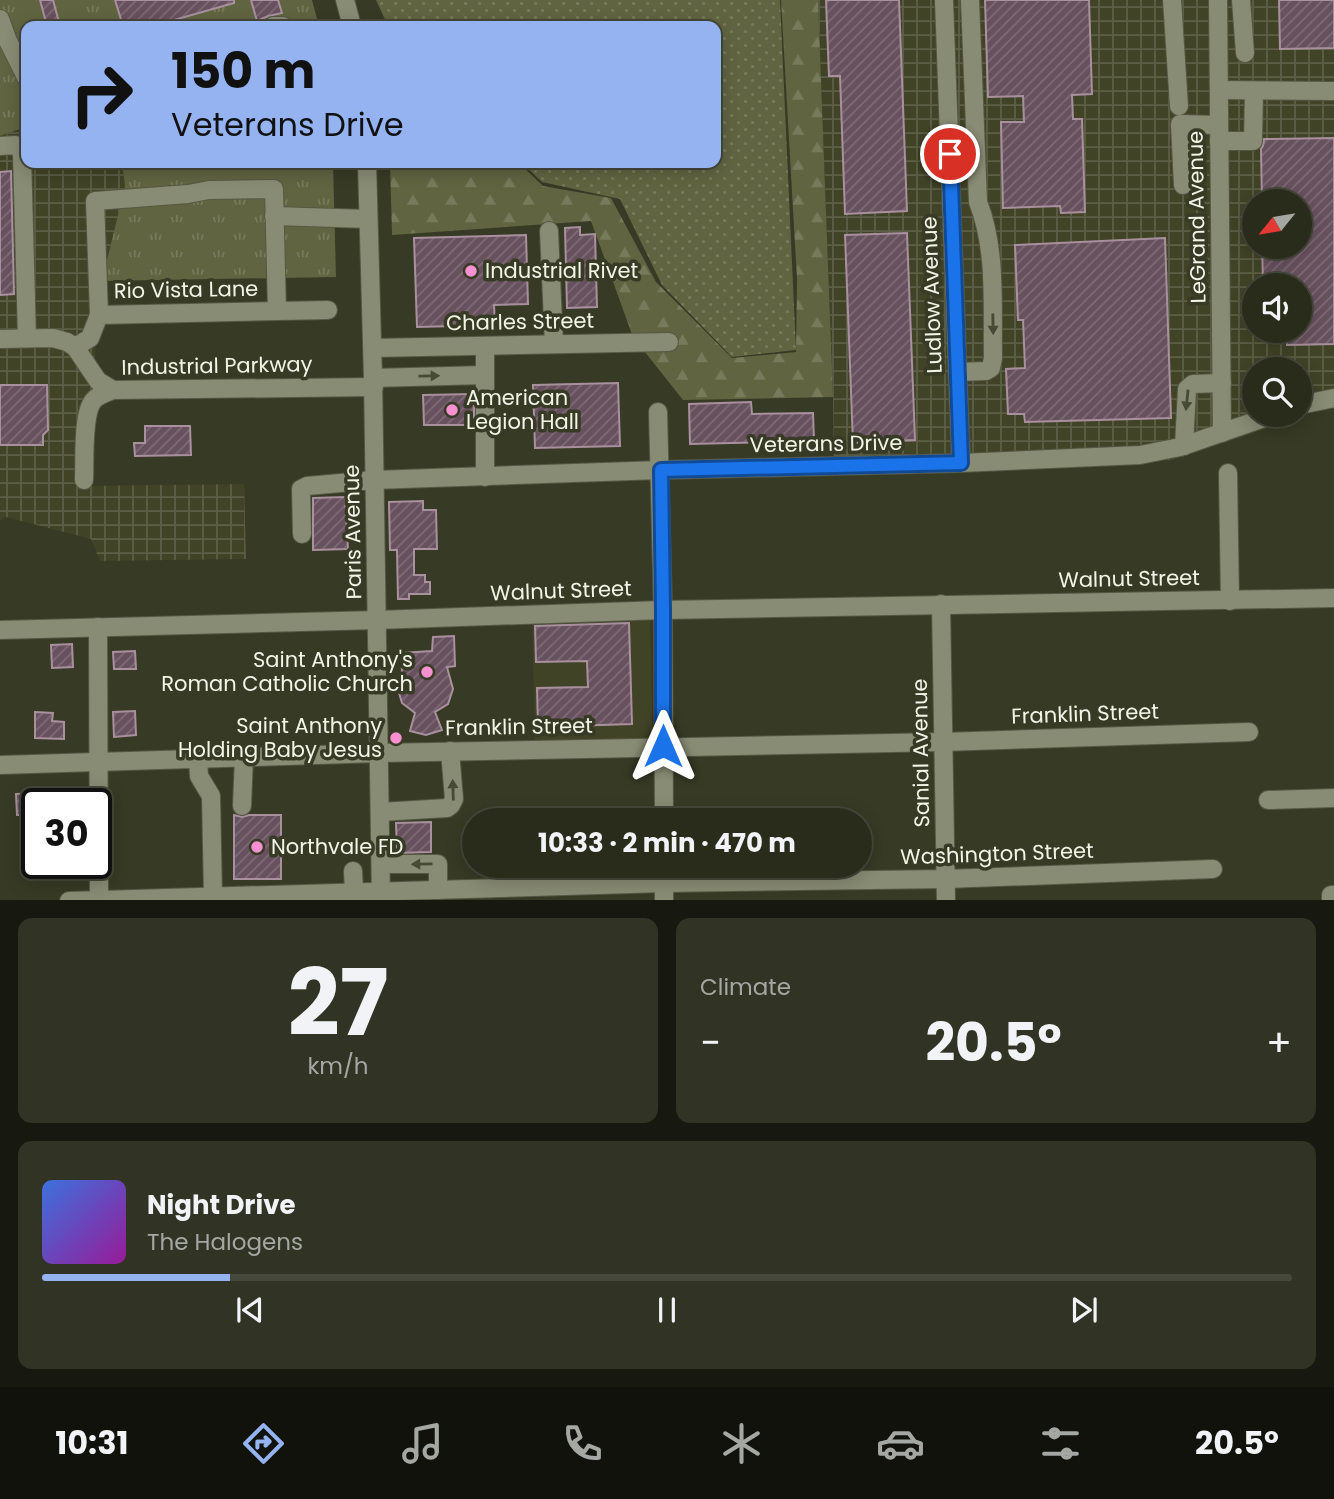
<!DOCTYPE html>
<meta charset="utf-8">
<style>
body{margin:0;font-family:Poppins,sans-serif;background:#313424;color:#f1f3f6;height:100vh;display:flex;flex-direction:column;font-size:26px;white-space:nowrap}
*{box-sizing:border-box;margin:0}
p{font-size:23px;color:#a5a7a3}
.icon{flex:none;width:38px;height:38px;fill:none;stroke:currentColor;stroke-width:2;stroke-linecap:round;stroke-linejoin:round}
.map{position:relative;height:900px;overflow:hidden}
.details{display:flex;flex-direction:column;gap:18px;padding:18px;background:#17180f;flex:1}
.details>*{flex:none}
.hud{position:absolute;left:21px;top:21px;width:700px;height:147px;border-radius:14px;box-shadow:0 4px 18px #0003,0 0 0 2px #45483a;background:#95b2f1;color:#111;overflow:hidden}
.needle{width:46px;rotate:240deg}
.tools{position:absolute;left:1242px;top:189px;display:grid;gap:14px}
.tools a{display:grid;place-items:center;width:70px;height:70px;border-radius:50%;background:#292c1b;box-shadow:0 4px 18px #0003,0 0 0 2px #45483a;font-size:35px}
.speed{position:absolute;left:21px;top:788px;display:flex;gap:14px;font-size:35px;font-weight:700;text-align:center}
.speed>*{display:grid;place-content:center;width:91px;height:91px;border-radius:50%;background:#292c1b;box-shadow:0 4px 18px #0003,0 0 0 2px #45483a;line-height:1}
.speed .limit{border:4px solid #111;border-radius:10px;background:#fff;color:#111}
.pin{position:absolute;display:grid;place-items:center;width:60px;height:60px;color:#fff;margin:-30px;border:4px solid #fff;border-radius:50%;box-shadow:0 2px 7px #0007}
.me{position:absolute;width:77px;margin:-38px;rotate:0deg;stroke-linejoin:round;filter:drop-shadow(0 0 5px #0008)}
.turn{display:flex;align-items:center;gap:24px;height:147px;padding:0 35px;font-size:32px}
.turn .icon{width:91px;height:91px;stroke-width:2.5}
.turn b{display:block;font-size:49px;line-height:60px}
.big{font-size:52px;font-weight:700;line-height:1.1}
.details .tile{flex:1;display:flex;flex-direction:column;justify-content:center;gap:10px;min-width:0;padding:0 24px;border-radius:14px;background:#313424}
.details .dial{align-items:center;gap:0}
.dial b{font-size:91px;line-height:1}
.song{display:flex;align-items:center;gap:21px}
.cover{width:84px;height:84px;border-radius:10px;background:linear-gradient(135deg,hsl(220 70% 55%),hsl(300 70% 35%))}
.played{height:7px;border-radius:4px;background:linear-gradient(90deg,#95b2f1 15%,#45483a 15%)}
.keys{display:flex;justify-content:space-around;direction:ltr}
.heat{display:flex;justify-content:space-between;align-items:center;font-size:38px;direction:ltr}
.details .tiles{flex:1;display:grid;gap:18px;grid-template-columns:1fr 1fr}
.tile:last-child{grid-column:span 2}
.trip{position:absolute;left:462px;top:808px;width:410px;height:70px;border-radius:35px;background:#292c1b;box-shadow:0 4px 18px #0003,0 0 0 2px #45483a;font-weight:700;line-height:70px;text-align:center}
.tab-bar{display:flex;height:112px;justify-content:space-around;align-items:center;background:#10120b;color:#a5a7a3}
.tab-bar .icon{width:49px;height:49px}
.tab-bar .selected{color:#95b2f1}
.tab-bar b{font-size:32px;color:#f1f3f6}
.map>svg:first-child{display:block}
.built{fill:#404326}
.industrial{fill:url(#industrial-grid);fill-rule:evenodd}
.grass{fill:url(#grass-dots)}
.forest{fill:url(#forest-firs)}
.park{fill:url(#park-tufts)}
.building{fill:url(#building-hatch);stroke:#a9909e;stroke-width:2}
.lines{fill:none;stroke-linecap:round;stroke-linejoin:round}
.minor-casing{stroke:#565845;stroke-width:20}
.minor{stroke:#898c74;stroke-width:18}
.oneway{fill:#474a34}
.route-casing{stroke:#114b97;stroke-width:18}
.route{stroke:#1a73e8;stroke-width:12}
.poi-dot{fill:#f690d0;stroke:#373a24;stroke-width:2.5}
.labels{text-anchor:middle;stroke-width:7;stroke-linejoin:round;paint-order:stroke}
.street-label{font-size:21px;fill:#f2f4e6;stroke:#373a24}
.poi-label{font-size:21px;fill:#f2f4e6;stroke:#373a24;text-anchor:start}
</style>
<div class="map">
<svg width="1334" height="901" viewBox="0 0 1334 901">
<defs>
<pattern id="industrial-grid" width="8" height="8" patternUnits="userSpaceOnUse" patternTransform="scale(1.75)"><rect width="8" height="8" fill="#404326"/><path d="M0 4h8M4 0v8" fill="none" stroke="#5c5f46"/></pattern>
<pattern id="grass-dots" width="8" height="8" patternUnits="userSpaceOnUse" patternTransform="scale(1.75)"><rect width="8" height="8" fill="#606440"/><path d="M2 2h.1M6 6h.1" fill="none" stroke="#777b5c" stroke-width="1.8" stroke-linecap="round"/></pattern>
<pattern id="forest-firs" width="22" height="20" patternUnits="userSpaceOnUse" patternTransform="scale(1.75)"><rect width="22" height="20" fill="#606440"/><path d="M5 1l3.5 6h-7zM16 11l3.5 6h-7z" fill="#777b5c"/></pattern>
<pattern id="park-tufts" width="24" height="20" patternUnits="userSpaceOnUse" patternTransform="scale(1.75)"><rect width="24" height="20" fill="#606440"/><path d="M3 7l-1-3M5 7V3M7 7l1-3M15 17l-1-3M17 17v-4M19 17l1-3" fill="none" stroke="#777b5c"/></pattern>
<pattern id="building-hatch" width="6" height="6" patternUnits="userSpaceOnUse" patternTransform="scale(1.75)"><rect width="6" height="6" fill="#68515e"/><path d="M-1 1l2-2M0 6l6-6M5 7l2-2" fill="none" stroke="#7e6b75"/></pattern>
</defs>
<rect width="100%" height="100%" fill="#373a24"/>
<path class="built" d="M 650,618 L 653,743 L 535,745 L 532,620 Z"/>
<g class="industrial">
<path d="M 818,0 L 1334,0 L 1334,398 L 1300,411 L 1300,369 L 1255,369 L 1255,415 L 1290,415 L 1173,460 L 834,469 L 833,397 ZM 1255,201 L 1300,201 L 1300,247 L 1255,247 ZM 1255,285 L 1300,285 L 1300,331 L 1255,331 Z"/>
<path d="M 26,127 L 26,163 L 122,163 L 125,186 L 102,282 L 82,486 L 244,484 L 246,559 L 100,561 L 91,539 L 6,517 L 0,521 L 0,136 Z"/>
</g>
<path class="grass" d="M 376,0 L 780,0 L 796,350 L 732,357 L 662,285 L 620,199 L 542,182 L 522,163 L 716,163 L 716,26 L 388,26 Z"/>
<path class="forest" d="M 781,0 L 818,0 L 833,397 L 683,400 L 633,337 L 591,221 L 392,235 L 390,163 L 519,163 L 543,186 L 611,198 L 656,282 L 732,358 L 796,352 L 797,279 Z"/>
<g class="park">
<path d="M 0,0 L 312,0 L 319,26 L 26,26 L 26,127 L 0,136 Z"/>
<path d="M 122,163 L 333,163 L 336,277 L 102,281 L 125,186 Z"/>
</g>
<g class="building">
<path d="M 40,0 L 53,0 L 60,26 L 47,26 Z"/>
<path d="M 115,0 L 234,0 L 234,3 L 153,26 L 123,26 Z"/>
<path d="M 251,0 L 278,0 L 282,13 L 268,16 L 257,21 Z"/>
<path d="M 826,0 L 899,0 L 907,211 L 845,214 L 840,76 L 829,76 Z"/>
<path d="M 985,0 L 1089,0 L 1092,94 L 1072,95 L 1073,119 L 1082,119 L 1085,212 L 1061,213 L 1060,206 L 1003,208 L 1001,122 L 1024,122 L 1023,96 L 988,97 Z"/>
<path d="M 1279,0 L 1334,0 L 1334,48 L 1280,49 Z"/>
<path d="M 1334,138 L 1334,344 L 1287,345 L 1287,331 L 1300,331 L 1300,285 L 1286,285 L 1286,280 L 1263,281 L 1262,247 L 1300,247 L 1300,201 L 1262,201 L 1261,149 L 1263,146 L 1264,139 Z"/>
<path d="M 11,171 L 14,294 L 0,295 L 0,172 Z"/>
<path d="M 580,227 L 580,235 L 595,234 L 597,307 L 567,308 L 565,228 Z"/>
<path d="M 907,233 L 915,440 L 853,443 L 845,235 Z"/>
<path d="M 526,235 L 528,304 L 494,305 L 495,325 L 417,327 L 414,238 Z"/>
<path d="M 1165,238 L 1171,418 L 1025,422 L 1024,414 L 1008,414 L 1006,369 L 1025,368 L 1023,320 L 1018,320 L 1015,245 Z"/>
<path d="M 618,383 L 620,446 L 535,448 L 533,385 Z"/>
<path d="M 0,385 L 47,385 L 48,430 L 43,435 L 43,445 L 0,445 Z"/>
<path d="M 474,394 L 474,425 L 424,425 L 423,395 Z"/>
<path d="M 751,402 L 752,414 L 813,413 L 814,441 L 690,444 L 689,404 Z"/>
<path d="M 145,426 L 190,426 L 191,455 L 135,456 L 134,443 L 145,443 Z"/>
<path d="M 345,497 L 348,549 L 313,550 L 313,498 Z"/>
<path d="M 423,501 L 423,510 L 436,510 L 437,549 L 414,549 L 414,575 L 425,575 L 425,582 L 430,582 L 430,594 L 409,594 L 409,599 L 398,599 L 397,550 L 390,550 L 389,502 Z"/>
<path d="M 629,623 L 632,724 L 538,727 L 537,688 L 588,687 L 587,661 L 536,662 L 535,626 Z"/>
<path d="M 454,636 L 455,666 L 447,667 L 453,689 L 448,704 L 435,712 L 442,730 L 426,735 L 410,731 L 415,713 L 402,703 L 397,686 L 402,671 L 401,653 L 432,651 L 433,637 Z"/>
<path d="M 72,644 L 73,667 L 52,668 L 51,645 Z"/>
<path d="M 135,651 L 136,669 L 114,669 L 113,652 Z"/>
<path d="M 135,711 L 136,735 L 114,737 L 113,712 Z"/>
<path d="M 35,712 L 53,713 L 52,721 L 64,722 L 64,739 L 35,738 Z"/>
<path d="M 69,792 L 69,803 L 37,803 L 37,814 L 17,815 L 16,794 Z"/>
<path d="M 234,815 L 242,817 L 249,815 L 281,815 L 281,879 L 234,879 Z"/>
<path d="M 431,822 L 431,852 L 397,853 L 396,823 Z"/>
</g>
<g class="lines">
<defs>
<g id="minor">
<path d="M 345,0 L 352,26"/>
<path d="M 944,0 L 961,463"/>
<path d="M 1172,0 L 1179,106"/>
<path d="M 1218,0 L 1222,433"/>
<path d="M 1241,0 L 1245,53"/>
<path d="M 0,19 L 8,41 L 26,77"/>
<path d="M 273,26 L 283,26"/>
<path d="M 1219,90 L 1334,91"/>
<path d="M 1219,141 L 1253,141 L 1254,91"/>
<path d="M 0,146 L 16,145 L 20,149 L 22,154 L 27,338"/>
<path d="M 367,163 L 373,378 L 381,901"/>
<path d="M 1183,185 L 1180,124 L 1219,125"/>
<path d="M 274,216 L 368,219"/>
<path d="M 549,231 L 554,344"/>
<path d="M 277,311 L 328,310"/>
<path d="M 0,339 L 53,338 L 67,342 L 75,347 L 98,381 L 113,390 L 374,387"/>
<path d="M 75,347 L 90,338 L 99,315 L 95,201 L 188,194 L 209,190 L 274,189 L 277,311 L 99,315"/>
<path d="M 373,348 L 669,342"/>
<path d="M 958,372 L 986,371 L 991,368 L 993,358 C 992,307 997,250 978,202 L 970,0"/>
<path d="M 373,378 L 485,375"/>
<path d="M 1300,405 L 1334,398"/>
<path d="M 658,412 L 663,610 L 664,821"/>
<path d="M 1184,446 L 1187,389 L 1193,384 L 1222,383"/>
<path d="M 1228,473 L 1230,601"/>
<path d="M 485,477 L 485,346"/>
<path d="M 84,480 C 85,461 82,415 93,401 C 98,395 105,393 113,390"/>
<path d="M 302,534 L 301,489 L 307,486 L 374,480 L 661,470 L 961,463 L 1140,455 L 1180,447 L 1273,415"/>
<path d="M 941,604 L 946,901"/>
<path d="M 98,627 L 99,901"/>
<path d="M 0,630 L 377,620 L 663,610 L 1334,598"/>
<path d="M 198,759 L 199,776 L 211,796 L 213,896"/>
<path d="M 0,765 L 379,753 L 943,742 L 1249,732"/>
<path d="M 1268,800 L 1334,798"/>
<path d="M 242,806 L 244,757"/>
<path d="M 380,812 L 447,808 L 451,805 L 454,799 L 450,751"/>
<path d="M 381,864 L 438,864 L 438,890"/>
<path d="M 353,871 L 354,892"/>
<path d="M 69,901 L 664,883 L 946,879 L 1213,869"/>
<path d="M 664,901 L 664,866"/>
<path d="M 1331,901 L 1331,895 L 1334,895"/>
</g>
</defs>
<use href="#minor" class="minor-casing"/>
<use href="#minor" class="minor"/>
</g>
<defs><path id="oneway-solid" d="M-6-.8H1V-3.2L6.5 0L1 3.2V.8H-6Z" transform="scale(1.75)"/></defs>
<g class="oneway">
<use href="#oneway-solid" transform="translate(993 324) rotate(89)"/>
<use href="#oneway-solid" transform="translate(429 376) rotate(-1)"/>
<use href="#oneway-solid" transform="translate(1187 400) rotate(96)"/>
<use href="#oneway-solid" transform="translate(453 790) rotate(-92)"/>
<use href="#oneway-solid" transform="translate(422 864) rotate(179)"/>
</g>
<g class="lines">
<defs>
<path id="route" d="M 663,746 L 663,610 L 661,470 L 961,463 L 950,154"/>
</defs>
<use href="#route" class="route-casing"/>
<use href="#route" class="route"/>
</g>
<g class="poi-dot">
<circle cx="471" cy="271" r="7"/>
<circle cx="452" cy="410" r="7"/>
<circle cx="427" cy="672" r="7"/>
<circle cx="396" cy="738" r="7"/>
<circle cx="257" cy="847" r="7"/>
</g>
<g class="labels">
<g class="street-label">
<text transform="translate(1197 217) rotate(-91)" y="7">LeGrand Avenue</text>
<text transform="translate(186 290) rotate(-1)" y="7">Rio Vista Lane</text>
<text transform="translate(932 295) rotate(-92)" y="7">Ludlow Avenue</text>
<text transform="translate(520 322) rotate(-1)" y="7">Charles Street</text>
<text transform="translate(217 366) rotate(-1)" y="7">Industrial Parkway</text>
<text transform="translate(826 444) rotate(-1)" y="7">Veterans Drive</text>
<text transform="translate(353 532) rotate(-91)" y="7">Paris Avenue</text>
<text transform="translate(1129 579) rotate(-1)" y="7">Walnut Street</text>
<text transform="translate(561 591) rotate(-2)" y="7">Walnut Street</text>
<text transform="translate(1085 714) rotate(-2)" y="7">Franklin Street</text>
<text transform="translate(519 727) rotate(-1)" y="7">Franklin Street</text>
<text transform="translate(921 753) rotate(-91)" y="7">Sanial Avenue</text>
<text transform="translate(997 854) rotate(-2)" y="7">Washington Street</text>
</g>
<g class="poi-label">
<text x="485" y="278">Industrial Rivet</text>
<text x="466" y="405">American<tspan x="466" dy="24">Legion Hall</tspan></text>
<text x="413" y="667" text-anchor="end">Saint Anthony's<tspan x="413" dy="24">Roman Catholic Church</tspan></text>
<text x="382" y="733" text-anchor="end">Saint Anthony<tspan x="382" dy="24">Holding Baby Jesus</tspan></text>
<text x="271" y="854">Northvale FD</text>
</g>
</g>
</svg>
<div class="tools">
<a><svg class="needle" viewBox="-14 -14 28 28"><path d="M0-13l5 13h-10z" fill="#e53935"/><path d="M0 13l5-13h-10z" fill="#a5a7a3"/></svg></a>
<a><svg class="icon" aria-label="sound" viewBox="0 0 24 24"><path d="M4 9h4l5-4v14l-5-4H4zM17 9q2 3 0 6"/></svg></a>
<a><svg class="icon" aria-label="search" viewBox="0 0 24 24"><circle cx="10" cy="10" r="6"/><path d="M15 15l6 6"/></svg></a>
</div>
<div class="speed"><div class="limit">30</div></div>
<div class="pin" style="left:950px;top:154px;background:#d93025"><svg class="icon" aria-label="arrive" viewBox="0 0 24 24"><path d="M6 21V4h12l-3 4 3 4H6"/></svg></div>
<svg class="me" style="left:663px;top:746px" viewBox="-20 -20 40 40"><path d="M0-17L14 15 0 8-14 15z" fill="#1a73e8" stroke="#fff" stroke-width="4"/></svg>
<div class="trip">10:33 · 2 min · 470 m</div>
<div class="hud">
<div class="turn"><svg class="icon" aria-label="right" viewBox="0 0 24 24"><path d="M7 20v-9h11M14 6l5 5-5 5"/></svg><div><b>150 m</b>Veterans Drive</div></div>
</div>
</div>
<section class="details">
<div class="tiles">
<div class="tile dial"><b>27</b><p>km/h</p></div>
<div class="tile"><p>Climate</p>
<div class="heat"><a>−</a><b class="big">20.5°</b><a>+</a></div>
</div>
<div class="tile">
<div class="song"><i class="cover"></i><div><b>Night Drive</b><p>The Halogens</p></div></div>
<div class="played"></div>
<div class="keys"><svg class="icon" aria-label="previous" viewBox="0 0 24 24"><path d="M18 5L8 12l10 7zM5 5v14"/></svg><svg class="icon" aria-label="pause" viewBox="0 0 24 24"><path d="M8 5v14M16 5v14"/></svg><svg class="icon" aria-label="next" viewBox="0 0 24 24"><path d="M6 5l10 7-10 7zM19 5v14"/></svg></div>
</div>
</div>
</section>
<nav class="tab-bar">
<b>10:31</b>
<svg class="icon selected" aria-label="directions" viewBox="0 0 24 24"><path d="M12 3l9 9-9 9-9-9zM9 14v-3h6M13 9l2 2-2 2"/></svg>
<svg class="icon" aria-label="music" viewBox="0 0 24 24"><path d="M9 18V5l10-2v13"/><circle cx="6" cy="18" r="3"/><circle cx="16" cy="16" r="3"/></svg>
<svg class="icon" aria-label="phone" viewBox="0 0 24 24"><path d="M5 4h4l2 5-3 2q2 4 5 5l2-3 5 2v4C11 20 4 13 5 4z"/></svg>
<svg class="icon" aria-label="climate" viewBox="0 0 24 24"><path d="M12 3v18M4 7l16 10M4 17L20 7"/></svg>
<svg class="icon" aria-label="car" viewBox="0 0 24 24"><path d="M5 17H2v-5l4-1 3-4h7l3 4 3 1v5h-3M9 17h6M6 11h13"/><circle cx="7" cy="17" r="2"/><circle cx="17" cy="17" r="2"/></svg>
<svg class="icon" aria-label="filters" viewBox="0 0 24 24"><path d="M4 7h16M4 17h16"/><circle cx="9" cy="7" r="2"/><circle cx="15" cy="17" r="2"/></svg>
<b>20.5°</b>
</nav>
